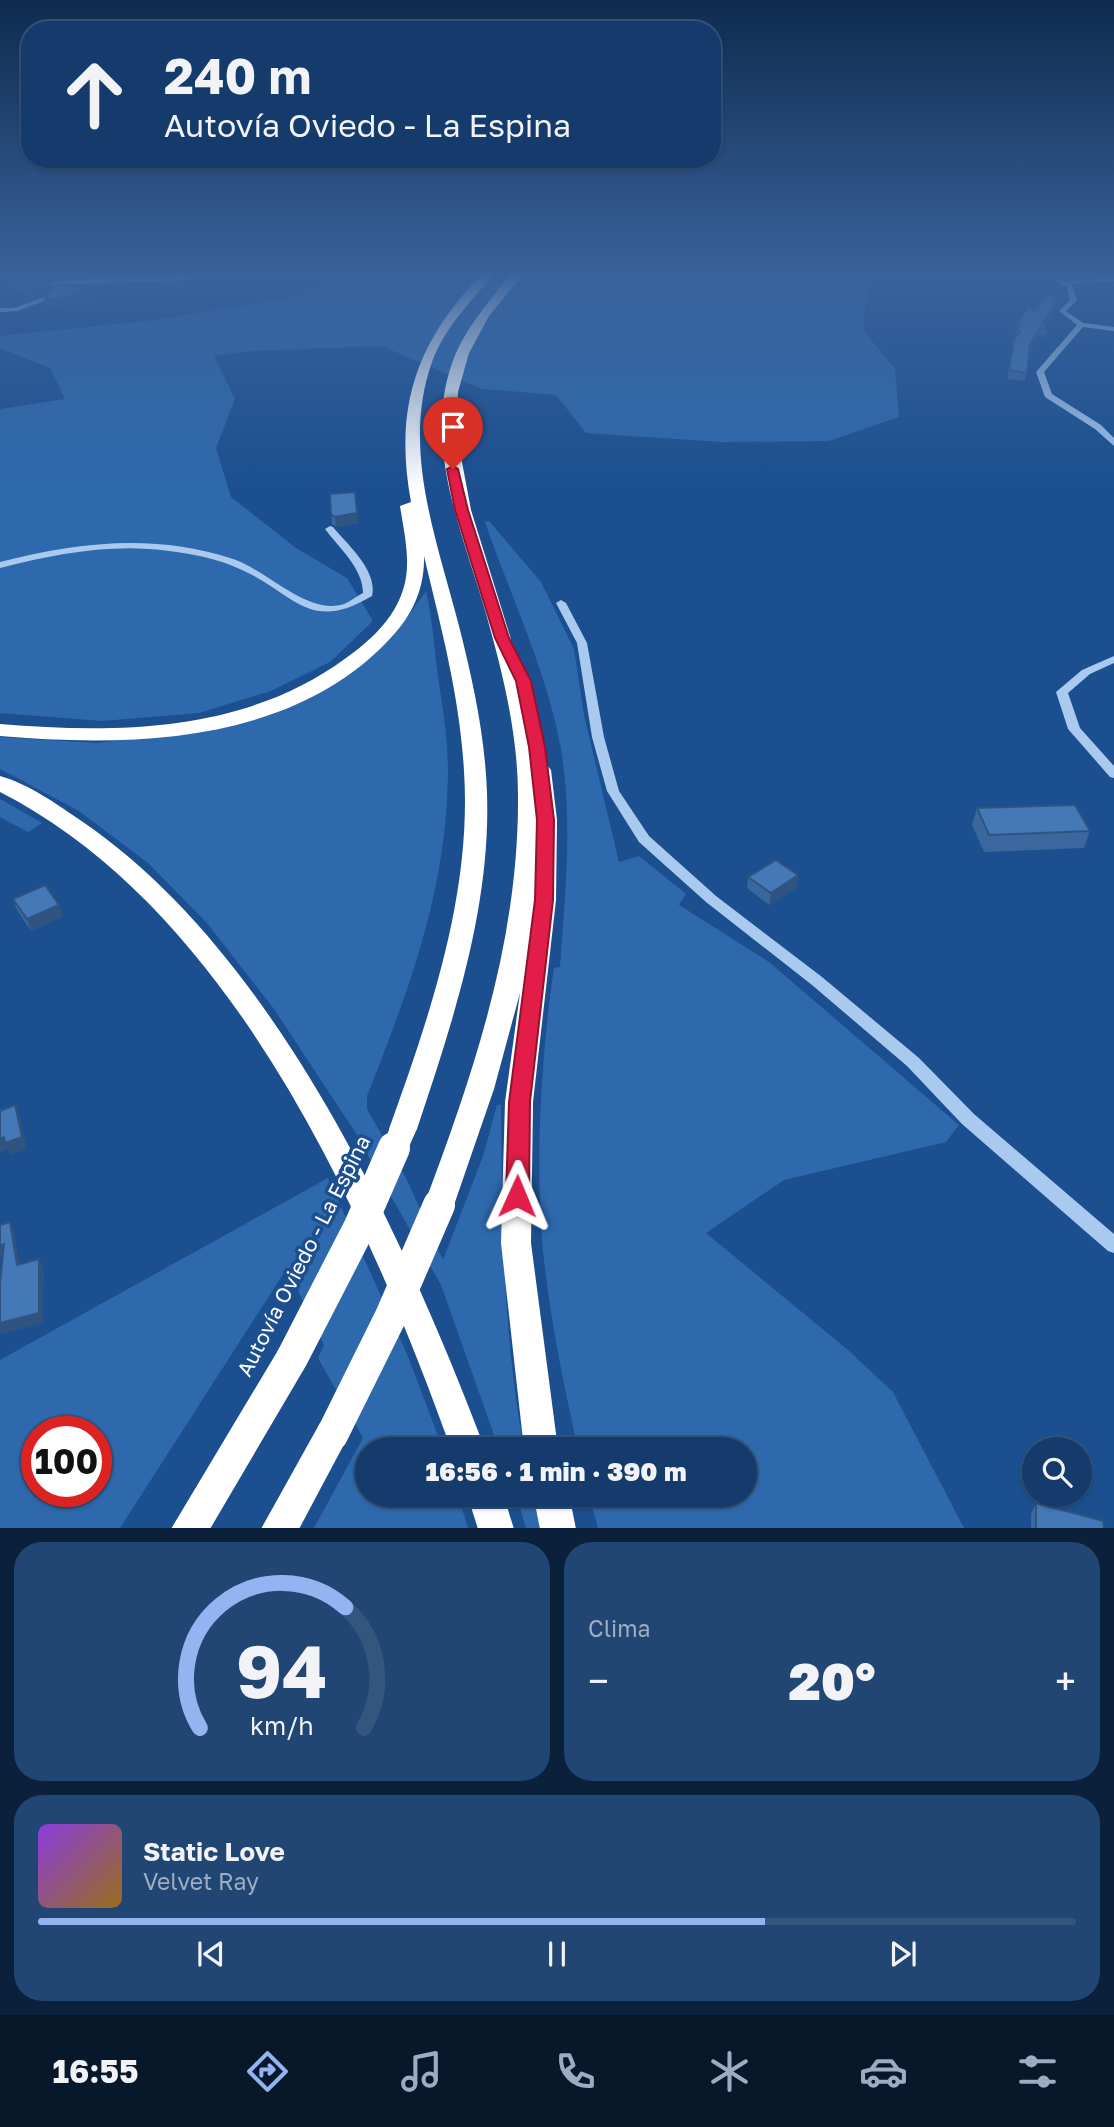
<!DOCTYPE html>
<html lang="es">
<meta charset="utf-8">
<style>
body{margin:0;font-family:"Golos Text",sans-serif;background:#214673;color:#f1f3f6;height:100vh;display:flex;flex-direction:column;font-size:26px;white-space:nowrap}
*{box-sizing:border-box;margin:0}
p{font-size:23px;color:#9dadc1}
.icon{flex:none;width:38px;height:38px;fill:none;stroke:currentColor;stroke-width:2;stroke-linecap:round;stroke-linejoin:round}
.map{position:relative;height:1528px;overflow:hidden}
.sheet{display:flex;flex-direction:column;gap:14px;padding:14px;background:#0b203b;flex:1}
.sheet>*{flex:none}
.hud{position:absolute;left:21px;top:21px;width:700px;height:147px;border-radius:28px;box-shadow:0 2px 5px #0004,0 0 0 2px #33557e;background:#143b6b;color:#f1f3f6;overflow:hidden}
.fabs{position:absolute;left:1022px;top:1437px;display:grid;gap:14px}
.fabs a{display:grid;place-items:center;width:70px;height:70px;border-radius:50%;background:#143b6b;box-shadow:0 2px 5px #0004,0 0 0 2px #33557e;font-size:35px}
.speed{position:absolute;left:21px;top:1416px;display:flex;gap:14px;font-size:35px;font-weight:700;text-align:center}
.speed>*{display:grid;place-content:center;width:91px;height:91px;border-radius:50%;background:#143b6b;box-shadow:0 2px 5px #0004,0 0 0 2px #33557e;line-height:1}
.speed .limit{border:10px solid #d22;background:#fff;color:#111}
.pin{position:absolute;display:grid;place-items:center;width:60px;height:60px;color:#fff;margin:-72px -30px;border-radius:50% 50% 50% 0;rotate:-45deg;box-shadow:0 0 7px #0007}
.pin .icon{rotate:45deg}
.me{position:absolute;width:77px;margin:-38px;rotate:1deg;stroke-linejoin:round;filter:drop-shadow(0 0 5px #0008)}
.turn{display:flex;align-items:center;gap:24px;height:147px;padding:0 28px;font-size:32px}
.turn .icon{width:91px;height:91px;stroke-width:2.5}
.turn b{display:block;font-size:49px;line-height:60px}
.big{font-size:52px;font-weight:800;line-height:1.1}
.sheet .tile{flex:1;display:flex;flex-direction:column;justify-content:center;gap:10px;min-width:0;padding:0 24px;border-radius:28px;background:#214673}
.sheet .dial{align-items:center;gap:0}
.dial svg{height:182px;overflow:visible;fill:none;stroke:#33557e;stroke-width:7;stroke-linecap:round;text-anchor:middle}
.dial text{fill:#f1f3f6;stroke:none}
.song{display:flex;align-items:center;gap:21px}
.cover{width:84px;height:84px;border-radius:10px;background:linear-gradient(135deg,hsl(270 70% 55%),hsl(40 70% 35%))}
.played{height:7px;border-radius:4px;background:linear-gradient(90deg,#95b2f1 70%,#33557e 70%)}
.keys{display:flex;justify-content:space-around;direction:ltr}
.heat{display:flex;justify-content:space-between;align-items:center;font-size:38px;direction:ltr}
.sheet .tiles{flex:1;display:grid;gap:14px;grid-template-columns:1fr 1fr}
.tile:last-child{grid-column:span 2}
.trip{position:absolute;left:355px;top:1437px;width:402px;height:70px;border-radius:35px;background:#143b6b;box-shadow:0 2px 5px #0004,0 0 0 2px #33557e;font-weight:800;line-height:70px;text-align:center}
.dock{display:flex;height:112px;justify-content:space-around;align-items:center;background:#08182b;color:#9dadc1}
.dock .icon{width:49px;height:49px}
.dock .selected{color:#95b2f1}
.dock b{font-size:32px;color:#f1f3f6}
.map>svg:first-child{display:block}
.green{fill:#2e69ad;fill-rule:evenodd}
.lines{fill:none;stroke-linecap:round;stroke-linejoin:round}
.minor{fill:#a9c9ee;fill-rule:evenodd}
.highway{fill:#fff;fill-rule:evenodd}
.highway-bridge-far1{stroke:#fff;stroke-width:25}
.highway-bridge{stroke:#fff;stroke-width:32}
.wall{fill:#3a679d}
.shaded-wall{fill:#305480}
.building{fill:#4478b7;stroke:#305480;stroke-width:2}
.route{fill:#e11d48;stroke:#92132f;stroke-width:2}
.labels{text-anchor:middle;stroke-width:7;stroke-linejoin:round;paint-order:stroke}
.street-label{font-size:21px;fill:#fff;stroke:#1b4f8f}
</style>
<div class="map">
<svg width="1114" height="1529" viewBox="0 0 1114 1529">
<rect width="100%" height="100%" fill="#1b4f8f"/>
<g class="green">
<path d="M 353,275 L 524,285 L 601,275 L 877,275 L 867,287 L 863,330 L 895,369 L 899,417 L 829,441 L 722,442 L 586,433 L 556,395 L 482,389 L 382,346 L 253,351 L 214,356 L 235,399 L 216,448 L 231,497 L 296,548 L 347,578 L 373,621 L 330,662 L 271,691 L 199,713 L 102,721 L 0,713 L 0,409 L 65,399 L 50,368 L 0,348 L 0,336 L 154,320 L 294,297 Z"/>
<path d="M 489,521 L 541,582 L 574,649 L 584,715 L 619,862 L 639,856 L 686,894 L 679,905 L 769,962 L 959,1125 L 946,1142 L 784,1180 L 706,1233 L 848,1350 L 893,1392 L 964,1528 L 598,1528 L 589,1495 L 746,1494 L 746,1449 L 578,1449 C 564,1386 551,1324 544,1260 C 534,1174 541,1054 554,968 L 560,967 C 565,895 573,821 561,749 C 548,674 510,595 485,522 Z"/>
<path d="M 426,591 C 432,617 434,643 437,670 C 442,704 448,737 448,771 C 447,890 410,987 367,1096 L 367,1109 L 406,1178 L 443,1260 L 483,1156 L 497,1105 L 501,1105 C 502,1221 503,1335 524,1449 L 499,1449 L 441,1285 L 355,1132 L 274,1009 L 207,923 L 148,863 L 79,811 L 0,769 L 0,737 L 97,743 L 214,729 L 319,692 L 347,676 L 393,637 Z"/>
<path d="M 0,799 L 4,801 L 42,823 L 28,832 L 0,817 Z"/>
<path d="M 328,1178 L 407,1354 L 443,1449 L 368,1449 L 368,1494 L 458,1495 L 468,1528 L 314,1528 L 363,1438 L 318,1358 L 324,1345 L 287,1268 L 120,1528 L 0,1528 L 0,1360 ZM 37,1432 L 96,1432 L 96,1491 L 37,1491 Z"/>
<path d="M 516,1495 L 533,1495 L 540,1528 L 526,1528 Z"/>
</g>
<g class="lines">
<g class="minor">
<path d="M 219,275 L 175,281 L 52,285 L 49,283 L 73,279 Z"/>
<path d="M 1044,275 L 1053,275 L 1065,281 L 1114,277 L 1114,281 L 1072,284 L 1077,300 L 1066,311 L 1083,323 L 1114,327 L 1114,331 L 1083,327 L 1044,372 L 1052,394 L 1101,425 L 1114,438 L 1114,446 L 1095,429 L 1045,397 L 1036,372 L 1077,325 L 1059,311 L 1070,300 L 1067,287 Z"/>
<path d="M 54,286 L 57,288 L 52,298 L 17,311 L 0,312 L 0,308 L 14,308 L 47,296 L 52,287 Z"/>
<path d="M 330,526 L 333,527 C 348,545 378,571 372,596 C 309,634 294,593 242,570 C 219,559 194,554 169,551 C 111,543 56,554 0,568 L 0,562 C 78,542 155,533 233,559 C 267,570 308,616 344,604 C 351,601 357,596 363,593 C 363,568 339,548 325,529 Z"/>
<path d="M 561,600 L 566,603 L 587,643 L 604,737 L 619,791 L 649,836 L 716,896 L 822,977 L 919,1058 L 974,1114 L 1114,1234 L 1114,1253 L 1108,1251 L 962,1124 L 907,1066 L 812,985 L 706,902 L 639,842 L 607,791 L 592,737 L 577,643 L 556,603 Z"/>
<path d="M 1114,656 L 1114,663 L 1090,674 L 1068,693 L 1080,728 L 1114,766 L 1114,778 L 1110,777 L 1068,729 L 1056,692 L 1082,670 Z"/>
</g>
<g class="highway">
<path d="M 481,275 L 493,275 C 470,303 445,327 432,362 C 401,449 437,540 459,626 C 473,681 485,736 487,793 C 491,908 453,1021 417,1129 L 413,1137 L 403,1141 L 393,1137 L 389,1129 C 430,1015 472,894 464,771 C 460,698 441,627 424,556 C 425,595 407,624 380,649 C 281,744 128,747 0,736 L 0,724 C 119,734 246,732 346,658 C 370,641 394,619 403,590 C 412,563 404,533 400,506 L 411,502 C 394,408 415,344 481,275 Z"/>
<path d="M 510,275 L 522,275 L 489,316 L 469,353 L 458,392 L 456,430 L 471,510 L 510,636 L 539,764 L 547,765 L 551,770 L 557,820 L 556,900 L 533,1102 L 531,1243 L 558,1449 L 524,1449 L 501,1243 L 505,1102 L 520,993 L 494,1089 L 454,1205 L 450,1214 L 439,1218 L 428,1214 L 424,1205 C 474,1072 519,940 518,796 C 518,733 502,670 485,610 C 461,528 420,437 456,353 C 469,324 490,300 510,275 Z"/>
<path d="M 0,776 C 29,784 58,805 83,822 C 276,954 404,1236 485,1449 L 451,1449 C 367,1215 232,910 0,792 Z"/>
<path d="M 292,1342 L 304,1347 L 308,1358 L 304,1369 L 210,1529 L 171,1529 L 280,1347 Z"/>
<path d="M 332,1418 L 344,1423 L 349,1435 L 299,1529 L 261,1529 L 320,1423 Z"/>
<path d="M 467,1494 L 503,1494 L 514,1529 L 478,1529 Z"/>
<path d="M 533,1494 L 569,1494 L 576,1529 L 540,1529 Z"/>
</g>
<path class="highway-bridge-far1" d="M 394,1150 L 403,1129"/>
<g class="highway-bridge">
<path d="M 292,1358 L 360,1226 L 394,1148"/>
<path d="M 332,1435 L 391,1316 L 439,1205"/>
</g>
</g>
<g class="wall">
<path d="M 10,280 L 48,289 L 34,298 L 12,287 Z"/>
<path d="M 91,290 L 92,298 L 54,308 L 46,304 L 44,296 Z"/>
<path d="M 1056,307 L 1045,325 L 1048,329 L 1046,337 L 1039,336 L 1029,352 L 1025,381 L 1007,379 L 1014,339 L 1017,332 L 1015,332 L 1017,324 L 1034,311 Z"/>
<path d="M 330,494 L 358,523 L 336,527 L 332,524 Z"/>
<path d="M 977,808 L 1090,831 L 1084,848 L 984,852 L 972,825 Z"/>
<path d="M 798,875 L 797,887 L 769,905 L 747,888 L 748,877 Z"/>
<path d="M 13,899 L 59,905 L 62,917 L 31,931 L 17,910 Z"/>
<path d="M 1036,1503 L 1104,1529 L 1031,1529 L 1031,1514 Z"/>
</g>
<g class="shaded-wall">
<path d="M 46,282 L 48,289 L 34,298 L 32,291 Z"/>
<path d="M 91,290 L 92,298 L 54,308 L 52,300 Z"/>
<path d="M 1058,299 L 1056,307 L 1043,328 L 1043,323 Z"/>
<path d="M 1040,328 L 1039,336 L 1029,354 L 1030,345 Z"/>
<path d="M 355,492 L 358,523 L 336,527 L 335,517 Z"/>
<path d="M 798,875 L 797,887 L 769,905 L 771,893 Z"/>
<path d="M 59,905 L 62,917 L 31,931 L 27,919 Z"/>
<path d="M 15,1105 L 20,1117 L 27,1149 L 10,1155 L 8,1149 L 0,1152 L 0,1139 Z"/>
<path d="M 10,1222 L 14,1232 L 22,1275 L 17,1265 Z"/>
<path d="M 4,1244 L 8,1254 L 0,1257 L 0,1245 Z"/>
<path d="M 39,1259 L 44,1269 L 43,1323 L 1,1334 L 0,1331 L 0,1323 Z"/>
</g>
<g class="building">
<path d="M 11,275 L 13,275 L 46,282 L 32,291 L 10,280 Z"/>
<path d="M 57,284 L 91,290 L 52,300 L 44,296 Z"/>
<path d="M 1048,292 L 1058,299 L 1043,323 L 1048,329 L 1040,328 L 1030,345 L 1027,373 L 1009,370 L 1014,339 L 1020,331 L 1017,330 L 1021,324 L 1017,324 L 1029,305 L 1034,311 Z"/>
<path d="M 355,492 L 357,513 L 335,517 L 331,514 L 330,494 Z"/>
<path d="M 1075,805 L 1090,831 L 989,835 L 977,808 Z"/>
<path d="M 776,860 L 798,875 L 771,893 L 748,877 Z"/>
<path d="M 45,885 L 59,905 L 27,919 L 13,899 Z"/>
<path d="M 15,1105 L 22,1137 L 5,1143 L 4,1137 L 0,1139 L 0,1111 Z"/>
<path d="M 10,1222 L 17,1265 L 39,1259 L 39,1313 L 0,1323 L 0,1284 L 4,1244 L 0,1245 L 0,1225 Z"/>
<path d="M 1036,1503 L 1103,1521 L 1104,1529 L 1036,1529 Z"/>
</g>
<linearGradient id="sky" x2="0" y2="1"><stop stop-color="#0f2b4f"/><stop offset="0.56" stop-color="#39639b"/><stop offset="1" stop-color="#39639b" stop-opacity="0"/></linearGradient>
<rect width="1114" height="489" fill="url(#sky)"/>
<path class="route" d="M 453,466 L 458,469 L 468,510 L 509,638 L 531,681 L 545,747 L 554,820 L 553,900 L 530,1102 L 529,1196 L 525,1203 L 517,1206 L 509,1203 L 506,1196 L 509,1102 L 535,900 L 537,820 L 529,747 L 516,681 L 495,638 L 455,510 L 447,469 Z"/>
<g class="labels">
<g class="street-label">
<text transform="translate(304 1256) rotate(-63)" y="7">Autovía Oviedo - La Espina</text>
</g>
</g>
</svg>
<div class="fabs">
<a><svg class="icon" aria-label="search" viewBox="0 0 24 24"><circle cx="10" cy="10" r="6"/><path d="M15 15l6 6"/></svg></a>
</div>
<div class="speed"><div class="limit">100</div></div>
<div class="pin" style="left:453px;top:469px;background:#d93025"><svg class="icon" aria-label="arrive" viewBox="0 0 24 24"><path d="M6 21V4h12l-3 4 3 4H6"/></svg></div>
<svg class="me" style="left:517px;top:1196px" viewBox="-20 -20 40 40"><path d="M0-17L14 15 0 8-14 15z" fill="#e11d48" stroke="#fff" stroke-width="4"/></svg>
<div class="trip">16:56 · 1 min · 390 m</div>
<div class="hud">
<div class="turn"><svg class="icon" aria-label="ahead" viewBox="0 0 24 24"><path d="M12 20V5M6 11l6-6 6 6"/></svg><div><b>240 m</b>Autovía Oviedo - La Espina</div></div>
</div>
</div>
<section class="sheet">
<div class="tiles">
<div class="tile dial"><svg viewBox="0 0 100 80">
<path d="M14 69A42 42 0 1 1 86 69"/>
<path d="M14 69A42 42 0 0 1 78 16" stroke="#95b2f1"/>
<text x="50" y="56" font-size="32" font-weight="700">94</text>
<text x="50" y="72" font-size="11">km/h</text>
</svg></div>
<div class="tile"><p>Clima</p>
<div class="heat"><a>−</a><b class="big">20°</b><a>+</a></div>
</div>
<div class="tile">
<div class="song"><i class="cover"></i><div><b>Static Love</b><p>Velvet Ray</p></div></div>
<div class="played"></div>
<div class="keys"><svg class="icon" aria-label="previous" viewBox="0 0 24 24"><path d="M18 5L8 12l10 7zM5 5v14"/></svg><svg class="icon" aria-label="pause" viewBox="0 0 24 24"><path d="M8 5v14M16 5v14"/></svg><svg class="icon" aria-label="next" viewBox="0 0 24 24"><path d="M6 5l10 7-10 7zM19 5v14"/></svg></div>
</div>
</div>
</section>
<nav class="dock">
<b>16:55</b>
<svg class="icon selected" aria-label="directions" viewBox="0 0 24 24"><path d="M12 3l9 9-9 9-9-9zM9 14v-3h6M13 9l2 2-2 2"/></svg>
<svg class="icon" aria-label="music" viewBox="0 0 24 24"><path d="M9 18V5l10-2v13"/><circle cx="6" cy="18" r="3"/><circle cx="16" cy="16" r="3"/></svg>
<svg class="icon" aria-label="phone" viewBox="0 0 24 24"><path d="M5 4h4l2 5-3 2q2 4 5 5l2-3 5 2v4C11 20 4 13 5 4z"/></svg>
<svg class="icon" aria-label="climate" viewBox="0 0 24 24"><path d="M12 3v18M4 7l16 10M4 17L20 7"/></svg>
<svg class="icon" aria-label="car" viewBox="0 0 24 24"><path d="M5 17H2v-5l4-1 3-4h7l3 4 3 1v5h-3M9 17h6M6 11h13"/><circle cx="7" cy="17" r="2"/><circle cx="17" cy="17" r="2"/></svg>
<svg class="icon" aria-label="filters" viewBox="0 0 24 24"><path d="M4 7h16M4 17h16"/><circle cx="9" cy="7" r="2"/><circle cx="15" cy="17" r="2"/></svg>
</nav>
